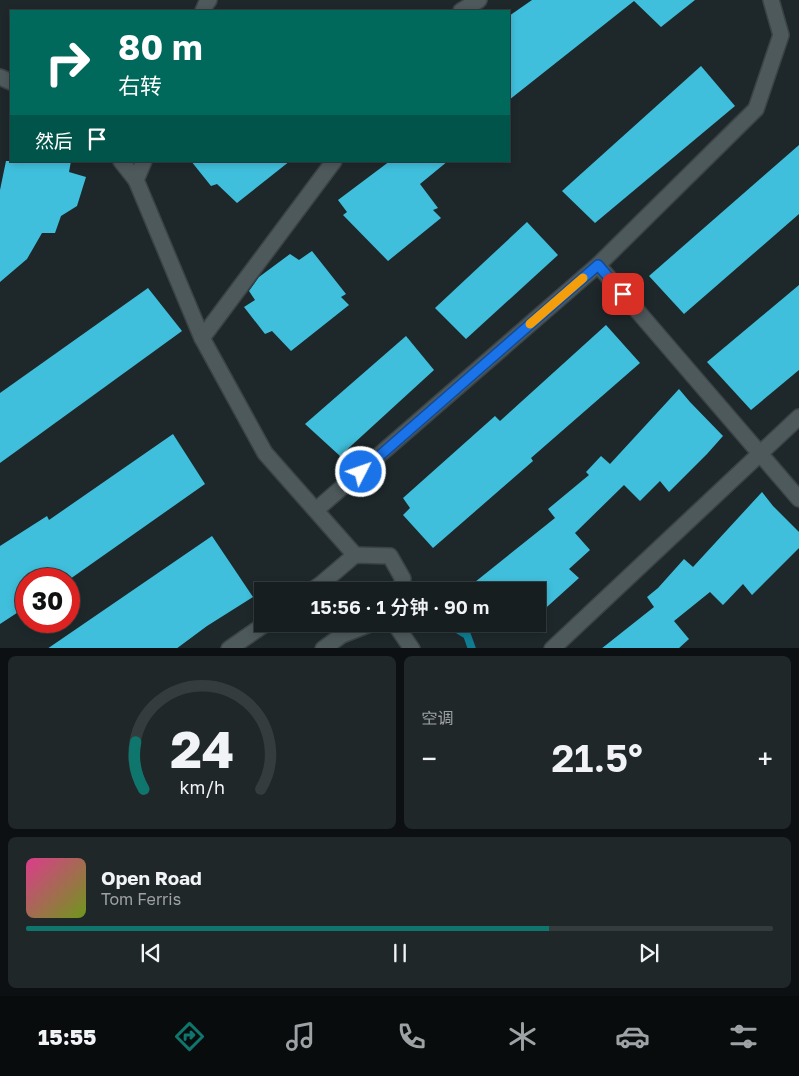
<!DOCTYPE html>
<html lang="zh">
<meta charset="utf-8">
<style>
body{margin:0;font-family:"Golos Text","Noto Sans SC",sans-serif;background:#1f2729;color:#f1f3f6;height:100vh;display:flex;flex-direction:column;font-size:19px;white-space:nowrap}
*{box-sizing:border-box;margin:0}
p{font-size:16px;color:#9ea2a5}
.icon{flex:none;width:28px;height:28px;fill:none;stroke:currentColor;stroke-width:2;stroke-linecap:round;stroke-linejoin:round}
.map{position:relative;height:648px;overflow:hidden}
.sheet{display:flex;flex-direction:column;gap:8px;padding:8px;background:#0c1012;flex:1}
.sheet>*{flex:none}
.guide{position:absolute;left:10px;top:10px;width:500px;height:152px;border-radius:0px;box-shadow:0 2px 8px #0003,0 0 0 1px #353c3e;background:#00695c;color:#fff;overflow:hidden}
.speed{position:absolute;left:15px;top:568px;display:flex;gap:10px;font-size:25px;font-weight:700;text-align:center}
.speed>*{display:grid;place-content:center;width:65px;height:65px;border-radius:50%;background:#161e20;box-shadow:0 2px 8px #0003,0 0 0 1px #353c3e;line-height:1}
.speed .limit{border:8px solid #d22;background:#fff;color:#111}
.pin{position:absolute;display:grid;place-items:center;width:42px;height:42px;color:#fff;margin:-21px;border-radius:10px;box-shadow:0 2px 8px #0006}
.me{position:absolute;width:55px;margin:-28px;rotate:49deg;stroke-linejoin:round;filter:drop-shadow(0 0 4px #0008)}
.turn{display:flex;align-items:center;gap:18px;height:105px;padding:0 25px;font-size:22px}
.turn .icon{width:65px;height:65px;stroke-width:2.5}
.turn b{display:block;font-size:35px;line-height:42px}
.then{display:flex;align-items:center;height:48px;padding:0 25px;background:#0003;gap:10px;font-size:19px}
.big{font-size:38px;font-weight:600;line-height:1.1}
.sheet .widget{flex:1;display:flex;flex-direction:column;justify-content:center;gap:8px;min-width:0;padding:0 18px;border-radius:8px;background:#1f2729}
.sheet .dial{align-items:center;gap:0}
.dial svg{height:130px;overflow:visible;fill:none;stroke:#353c3e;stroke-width:7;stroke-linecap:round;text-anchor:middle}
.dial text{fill:#f1f3f6;stroke:none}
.song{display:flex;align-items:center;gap:15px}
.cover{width:60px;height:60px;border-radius:8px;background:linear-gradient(135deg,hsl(330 70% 55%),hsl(80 70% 35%))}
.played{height:5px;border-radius:2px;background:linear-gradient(90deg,#0f766e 70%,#353c3e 70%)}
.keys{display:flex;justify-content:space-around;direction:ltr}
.heat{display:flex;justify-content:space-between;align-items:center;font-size:28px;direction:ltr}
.sheet .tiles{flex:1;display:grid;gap:8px;grid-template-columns:1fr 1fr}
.widget:last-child{grid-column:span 2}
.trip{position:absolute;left:254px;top:582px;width:292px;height:50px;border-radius:0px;background:#161e20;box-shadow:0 2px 8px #0003,0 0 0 1px #353c3e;font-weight:600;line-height:50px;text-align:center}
.menu{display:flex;height:80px;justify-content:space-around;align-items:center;background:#090c0d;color:#9ea2a5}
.menu .icon{width:35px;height:35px}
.menu .current{color:#0f766e}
.menu b{font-size:22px;color:#f1f3f6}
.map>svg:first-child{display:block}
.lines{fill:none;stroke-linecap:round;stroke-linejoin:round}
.stream{stroke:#107c92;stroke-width:8}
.building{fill:#3fbfdc}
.minor-casing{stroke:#3b4345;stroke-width:18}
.minor{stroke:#4e595c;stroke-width:15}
.route-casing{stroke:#114b97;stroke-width:12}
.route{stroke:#1a73e8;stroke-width:9}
.slow{stroke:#f59e0b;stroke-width:9}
</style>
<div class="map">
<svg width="799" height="649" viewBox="0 0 799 649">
<rect width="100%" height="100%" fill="#1e282b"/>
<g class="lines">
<path class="stream" d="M 449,624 L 467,635 L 472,649"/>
</g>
<g class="building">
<path d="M 532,0 L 695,0 L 661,27 L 634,1 L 509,100 L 509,16 Z"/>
<path d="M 701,66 L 735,106 L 595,223 L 562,191 Z"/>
<path d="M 799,145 L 799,214 L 684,314 L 649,276 Z"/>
<path d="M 6,161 L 71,161 L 69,172 L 86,177 L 77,206 L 61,216 L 55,233 L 42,233 L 27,259 L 0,282 L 0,190 Z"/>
<path d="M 191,161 L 290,161 L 237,203 L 217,184 L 211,186 Z"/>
<path d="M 390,161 L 448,161 L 420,184 L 438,208 L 433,210 L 441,218 L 388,261 L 343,215 L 347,212 L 338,200 Z"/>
<path d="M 527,222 L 558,255 L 466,339 L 435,308 Z"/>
<path d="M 312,251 L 346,294 L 341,297 L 349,305 L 291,351 L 272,331 L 265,334 L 244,307 L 255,300 L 249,291 L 259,277 L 290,254 L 299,260 Z"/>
<path d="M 799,285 L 799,370 L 751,410 L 707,362 Z"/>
<path d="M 148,288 L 182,331 L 0,463 L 0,393 Z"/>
<path d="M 606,325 L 640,363 L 531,458 L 533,461 L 433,548 L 403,515 L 410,508 L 403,498 L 495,416 L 500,421 Z"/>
<path d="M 406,336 L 434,370 L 340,456 L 305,424 Z"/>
<path d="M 679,389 L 690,402 L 723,436 L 707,454 L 669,492 L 660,481 L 640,501 L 624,485 L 575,533 L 590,550 L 569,569 L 579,578 L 538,615 L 538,591 L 486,591 L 475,582 L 555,518 L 548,509 L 589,475 L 586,472 L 601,456 L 610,464 Z"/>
<path d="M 173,434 L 205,484 L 70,579 L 26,579 L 26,607 L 0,624 L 0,546 L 47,516 L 49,520 Z"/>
<path d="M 762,492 L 773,506 L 799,532 L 799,548 L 752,595 L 743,584 L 723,605 L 710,592 L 674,621 L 689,639 L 678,649 L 601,649 L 654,607 L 647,597 L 658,588 L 684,559 L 693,567 Z"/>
<path d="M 212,536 L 253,597 L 207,626 L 176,649 L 47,649 Z"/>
</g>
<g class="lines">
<defs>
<g id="minor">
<path d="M 203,11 L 206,4 L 209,0"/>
<path d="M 461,11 L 479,0"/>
<path d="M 0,77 L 11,82"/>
<path d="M 121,161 L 136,180"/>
<path d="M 144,161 L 136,180 L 202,338 L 265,453 L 355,555"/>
<path d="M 598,265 L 799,499"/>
<path d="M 202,338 L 334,161"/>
<path d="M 316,510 L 598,265 L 756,109 L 781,35 L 771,0"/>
<path d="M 311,591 L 321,584 L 355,555 L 390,556 L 403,579 L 399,591"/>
<path d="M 395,624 L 412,649"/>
<path d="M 229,649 L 265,624"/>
<path d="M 323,649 L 342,635 L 370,624"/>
<path d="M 552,649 L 799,417"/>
</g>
</defs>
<use href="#minor" class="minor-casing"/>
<use href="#minor" class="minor"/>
</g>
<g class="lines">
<defs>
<path id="route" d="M 361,472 L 598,265 L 623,294"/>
</defs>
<use href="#route" class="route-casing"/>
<use href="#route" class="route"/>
<path class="slow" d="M 530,324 L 583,278"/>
</g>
</svg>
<div class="speed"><div class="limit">30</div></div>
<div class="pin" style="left:623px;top:294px;background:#d93025"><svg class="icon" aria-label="arrive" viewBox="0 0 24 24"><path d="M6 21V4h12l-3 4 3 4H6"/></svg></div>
<svg class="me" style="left:361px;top:472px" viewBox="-20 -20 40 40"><circle r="17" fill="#1a73e8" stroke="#fff" stroke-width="3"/><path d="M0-11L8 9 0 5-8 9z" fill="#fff"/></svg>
<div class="trip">15:56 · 1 分钟 · 90 m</div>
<div class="guide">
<div class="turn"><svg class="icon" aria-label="right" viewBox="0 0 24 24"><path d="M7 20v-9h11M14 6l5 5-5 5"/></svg><div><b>80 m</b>右转</div></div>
<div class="then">然后<svg class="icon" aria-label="arrive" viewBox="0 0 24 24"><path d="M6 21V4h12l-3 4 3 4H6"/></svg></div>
</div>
</div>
<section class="sheet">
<div class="tiles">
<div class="widget dial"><svg viewBox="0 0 100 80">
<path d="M14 69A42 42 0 1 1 86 69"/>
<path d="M14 69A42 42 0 0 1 9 40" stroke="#0f766e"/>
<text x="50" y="56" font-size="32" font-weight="700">24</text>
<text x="50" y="72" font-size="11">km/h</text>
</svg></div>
<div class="widget"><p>空调</p>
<div class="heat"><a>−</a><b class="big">21.5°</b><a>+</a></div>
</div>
<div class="widget">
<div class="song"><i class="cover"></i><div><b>Open Road</b><p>Tom Ferris</p></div></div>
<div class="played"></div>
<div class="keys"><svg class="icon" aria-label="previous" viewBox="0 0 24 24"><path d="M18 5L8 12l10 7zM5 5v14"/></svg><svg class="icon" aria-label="pause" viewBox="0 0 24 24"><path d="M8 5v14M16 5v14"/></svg><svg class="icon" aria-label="next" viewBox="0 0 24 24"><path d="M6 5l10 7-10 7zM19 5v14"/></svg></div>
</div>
</div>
</section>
<nav class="menu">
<b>15:55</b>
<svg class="icon current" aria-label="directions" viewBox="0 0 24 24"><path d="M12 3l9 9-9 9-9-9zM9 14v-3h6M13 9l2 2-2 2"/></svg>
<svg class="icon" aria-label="music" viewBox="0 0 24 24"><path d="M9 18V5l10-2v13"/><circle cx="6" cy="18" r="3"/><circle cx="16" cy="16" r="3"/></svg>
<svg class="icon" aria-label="phone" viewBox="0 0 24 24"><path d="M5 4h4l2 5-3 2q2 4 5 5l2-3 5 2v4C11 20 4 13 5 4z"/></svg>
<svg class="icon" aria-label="climate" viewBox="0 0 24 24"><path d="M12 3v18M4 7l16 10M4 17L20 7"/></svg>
<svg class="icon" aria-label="car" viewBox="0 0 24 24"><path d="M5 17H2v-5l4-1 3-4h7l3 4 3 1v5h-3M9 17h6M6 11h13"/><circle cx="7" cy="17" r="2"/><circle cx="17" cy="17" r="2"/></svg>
<svg class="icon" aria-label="filters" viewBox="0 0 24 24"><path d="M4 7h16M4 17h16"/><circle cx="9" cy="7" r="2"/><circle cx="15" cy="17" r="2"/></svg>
</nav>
